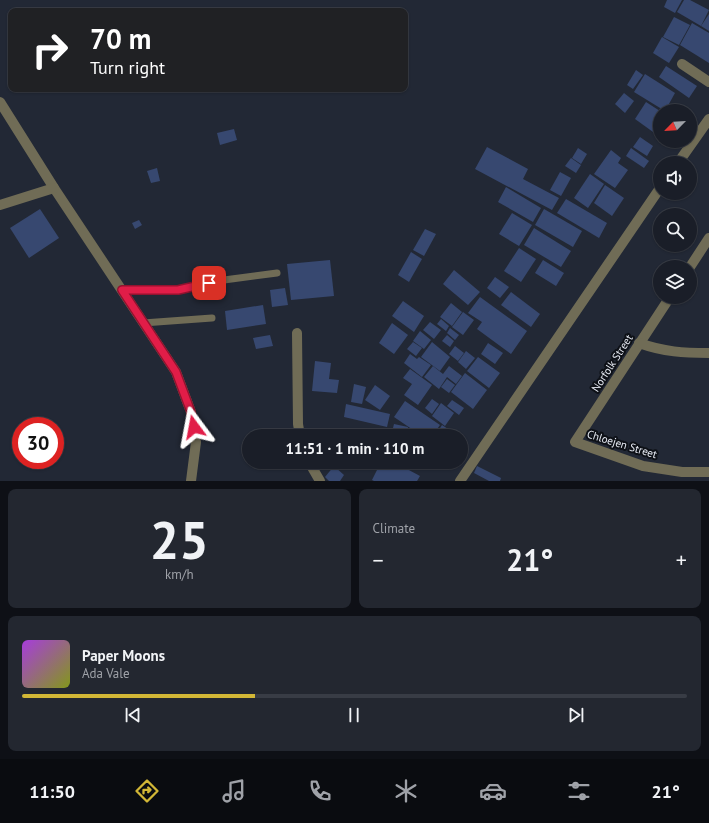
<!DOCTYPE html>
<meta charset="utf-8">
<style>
body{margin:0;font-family:"PT Sans",sans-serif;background:#232730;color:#f1f3f6;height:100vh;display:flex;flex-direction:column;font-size:15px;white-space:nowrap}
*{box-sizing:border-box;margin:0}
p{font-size:13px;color:#9fa2a8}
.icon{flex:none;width:22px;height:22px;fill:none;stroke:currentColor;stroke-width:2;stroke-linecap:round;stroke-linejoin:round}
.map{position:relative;height:481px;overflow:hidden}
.sheet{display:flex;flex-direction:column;gap:8px;padding:8px;background:#0e1016;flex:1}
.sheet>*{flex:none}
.banner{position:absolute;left:8px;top:8px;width:400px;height:84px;border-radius:8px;box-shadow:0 1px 3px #0004,0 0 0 1px #383c45;background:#202124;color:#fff;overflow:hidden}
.needle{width:26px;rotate:246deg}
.tools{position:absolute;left:653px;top:104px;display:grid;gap:8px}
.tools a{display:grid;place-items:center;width:44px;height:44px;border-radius:50%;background:#1a1e28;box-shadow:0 1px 3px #0004,0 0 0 1px #383c45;font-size:20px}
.speed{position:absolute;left:12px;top:417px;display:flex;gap:8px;font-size:20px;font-weight:700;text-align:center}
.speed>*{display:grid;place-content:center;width:52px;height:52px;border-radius:50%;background:#1a1e28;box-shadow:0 1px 3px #0004,0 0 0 1px #383c45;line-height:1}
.speed .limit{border:6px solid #d22;background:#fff;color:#111}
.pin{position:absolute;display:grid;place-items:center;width:34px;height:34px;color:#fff;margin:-17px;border-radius:8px;box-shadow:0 2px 6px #0006}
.me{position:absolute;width:44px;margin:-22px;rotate:347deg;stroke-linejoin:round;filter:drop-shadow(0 0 3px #0008)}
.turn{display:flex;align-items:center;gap:14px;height:84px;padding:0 16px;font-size:18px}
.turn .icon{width:52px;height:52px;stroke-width:2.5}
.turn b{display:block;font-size:28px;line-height:34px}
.big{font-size:30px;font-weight:800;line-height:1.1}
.sheet .widget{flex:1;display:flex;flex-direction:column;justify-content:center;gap:6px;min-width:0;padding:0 14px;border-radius:8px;background:#232730}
.sheet .dial{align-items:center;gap:0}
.dial b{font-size:52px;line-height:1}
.song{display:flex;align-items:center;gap:12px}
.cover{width:48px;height:48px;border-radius:6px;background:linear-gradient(135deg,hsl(280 70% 55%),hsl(70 70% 35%))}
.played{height:4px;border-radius:2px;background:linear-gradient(90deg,#d2b736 35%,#383c45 35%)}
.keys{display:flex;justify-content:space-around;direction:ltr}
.heat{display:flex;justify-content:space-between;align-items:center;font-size:22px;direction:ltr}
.sheet .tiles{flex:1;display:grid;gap:8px;grid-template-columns:1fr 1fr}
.widget:last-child{grid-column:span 2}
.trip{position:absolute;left:242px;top:429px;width:226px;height:40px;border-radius:20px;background:#1a1e28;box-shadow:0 1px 3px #0004,0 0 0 1px #383c45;font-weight:800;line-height:40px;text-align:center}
.tab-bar{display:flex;height:64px;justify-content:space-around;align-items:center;background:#0a0c10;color:#9fa2a8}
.tab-bar .icon{width:28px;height:28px}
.tab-bar .active{color:#d2b736}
.tab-bar b{font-size:18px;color:#f1f3f6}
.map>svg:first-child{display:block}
.building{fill:#374870}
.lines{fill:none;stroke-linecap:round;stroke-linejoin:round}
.lane{stroke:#706c56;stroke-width:7}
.street{stroke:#706c56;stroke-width:10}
.route-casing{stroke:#92132f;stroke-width:10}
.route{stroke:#e11d48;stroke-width:7}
.labels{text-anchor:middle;stroke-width:4;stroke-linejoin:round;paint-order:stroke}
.street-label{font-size:11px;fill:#e9edf6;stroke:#0e1117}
</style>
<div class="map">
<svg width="709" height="481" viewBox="0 0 709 481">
<rect width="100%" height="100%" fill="#222835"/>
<g class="building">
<path d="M 667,0 L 682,0 L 675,13 L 664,7 Z"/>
<path d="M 684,0 L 690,0 L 709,10 L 701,26 L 677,12 Z"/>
<path d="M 709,14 L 709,31 L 701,26 Z"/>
<path d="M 674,17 L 690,25 L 679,45 L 663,37 Z"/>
<path d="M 692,23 L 709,33 L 709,63 L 680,45 Z"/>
<path d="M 662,37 L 679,47 L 669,63 L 653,53 Z"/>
<path d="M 666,66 L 697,86 L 689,98 L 659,77 Z"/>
<path d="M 636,70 L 643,75 L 633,89 L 627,85 Z"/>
<path d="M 645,74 L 675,93 L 665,111 L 634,92 Z"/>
<path d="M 624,93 L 634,101 L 625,113 L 615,104 Z"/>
<path d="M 646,102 L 660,111 L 660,137 L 635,119 Z"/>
<path d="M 234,129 L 237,140 L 220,145 L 217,133 Z"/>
<path d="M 640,137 L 653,146 L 647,156 L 633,147 Z"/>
<path d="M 487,147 L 528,169 L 523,179 L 559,198 L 552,210 L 475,169 Z"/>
<path d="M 578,148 L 587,154 L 581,164 L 572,158 Z"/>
<path d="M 631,148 L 649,161 L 644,168 L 626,156 Z"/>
<path d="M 611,150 L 621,158 L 618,163 L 628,170 L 615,188 L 594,174 Z"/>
<path d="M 571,158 L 581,165 L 576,173 L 565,166 Z"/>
<path d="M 157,168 L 160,181 L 151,183 L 147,171 Z"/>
<path d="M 560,172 L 571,178 L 561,196 L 550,190 Z"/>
<path d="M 590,174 L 604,184 L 588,208 L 574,198 Z"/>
<path d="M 605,185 L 624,198 L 612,216 L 594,203 Z"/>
<path d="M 506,187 L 541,208 L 533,222 L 498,202 Z"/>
<path d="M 566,199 L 607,223 L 599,238 L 557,213 Z"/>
<path d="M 40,209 L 59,238 L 29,258 L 10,228 Z"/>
<path d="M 544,209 L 582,231 L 573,247 L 535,225 Z"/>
<path d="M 512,213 L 532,225 L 519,246 L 499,234 Z"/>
<path d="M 139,220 L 142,225 L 135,229 L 132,223 Z"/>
<path d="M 534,228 L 571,251 L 561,267 L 524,245 Z"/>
<path d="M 425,229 L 436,234 L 424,256 L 413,250 Z"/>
<path d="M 519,248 L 536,259 L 521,282 L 504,271 Z"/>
<path d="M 411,252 L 422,259 L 409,282 L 398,275 Z"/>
<path d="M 330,260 L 334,296 L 291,300 L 287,264 Z"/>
<path d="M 543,260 L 564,273 L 556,286 L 535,273 Z"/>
<path d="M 454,270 L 480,292 L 468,305 L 443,284 Z"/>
<path d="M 495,277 L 509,287 L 500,298 L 487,288 Z"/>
<path d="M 285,288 L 288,305 L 272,307 L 270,290 Z"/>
<path d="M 511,292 L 540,314 L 531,327 L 501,305 Z"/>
<path d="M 480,297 L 527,331 L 511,354 L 477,329 L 482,322 L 468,313 Z"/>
<path d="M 403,301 L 424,316 L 414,332 L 392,316 Z"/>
<path d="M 451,303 L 462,312 L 452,326 L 440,317 Z"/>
<path d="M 263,305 L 266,324 L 227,330 L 225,311 Z"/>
<path d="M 463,312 L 474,320 L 463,335 L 452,327 Z"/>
<path d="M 441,319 L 449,326 L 446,331 L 437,324 Z"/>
<path d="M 430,322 L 441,330 L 434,339 L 423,330 Z"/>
<path d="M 392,323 L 408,335 L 394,354 L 379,343 Z"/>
<path d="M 450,328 L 459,335 L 455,340 L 447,333 Z"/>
<path d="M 420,331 L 431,340 L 424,349 L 413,341 Z"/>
<path d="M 270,335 L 273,346 L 256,349 L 253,338 Z"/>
<path d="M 447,335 L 454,341 L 450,347 L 442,341 Z"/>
<path d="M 413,342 L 422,348 L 416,356 L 407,349 Z"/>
<path d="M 432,342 L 450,357 L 440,371 L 421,357 Z"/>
<path d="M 488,343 L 503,353 L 495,364 L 481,354 Z"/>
<path d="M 455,346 L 464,353 L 458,361 L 449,354 Z"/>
<path d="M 466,351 L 475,358 L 466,369 L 458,362 Z"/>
<path d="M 410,354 L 417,359 L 419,357 L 431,365 L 422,377 L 404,363 Z"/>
<path d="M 478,357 L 500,373 L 489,388 L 467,371 Z"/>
<path d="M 315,361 L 331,363 L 329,379 L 339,380 L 337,393 L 312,391 Z"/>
<path d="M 433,366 L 443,374 L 449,366 L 462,376 L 456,384 L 447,377 L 439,389 L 424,377 Z"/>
<path d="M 410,369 L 432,385 L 418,405 L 404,395 L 412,384 L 403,378 Z"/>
<path d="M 465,373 L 487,390 L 473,409 L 451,392 Z"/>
<path d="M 447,379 L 455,385 L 449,393 L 441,387 Z"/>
<path d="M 354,384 L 366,387 L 362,404 L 351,402 Z"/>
<path d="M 375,385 L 390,396 L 380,410 L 365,400 Z"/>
<path d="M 432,399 L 439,404 L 432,414 L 425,408 Z"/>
<path d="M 452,400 L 464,408 L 459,415 L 447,406 Z"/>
<path d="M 405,401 L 440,425 L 432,436 L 422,436 L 394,417 Z"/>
<path d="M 441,403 L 454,413 L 445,426 L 432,416 Z"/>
<path d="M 346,404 L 390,414 L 387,427 L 344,417 Z"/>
<path d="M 394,424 L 408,427 L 406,436 L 391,436 Z"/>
<path d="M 442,425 L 457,435 L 456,436 L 435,436 Z"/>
<path d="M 334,462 L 361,462 L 361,468 L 334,466 Z"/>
<path d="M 381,462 L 394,462 L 420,476 L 417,481 L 374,481 L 372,480 Z"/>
<path d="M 421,462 L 433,462 L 430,468 L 420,463 Z"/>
<path d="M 334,466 L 344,475 L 340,481 L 329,481 L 325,477 Z"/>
<path d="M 477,466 L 501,478 L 500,481 L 489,481 L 474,473 Z"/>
</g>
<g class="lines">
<g class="lane">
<path d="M 122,290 L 178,290 L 224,280 L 277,273"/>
<path d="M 143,323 L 212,318"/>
</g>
<g class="street">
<path d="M 682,64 L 709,82"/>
<path d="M 0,102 L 54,188 L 176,372 L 191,412 L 196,442 L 191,481"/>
<path d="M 678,163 L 709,119"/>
<path d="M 0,205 L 54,188"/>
<path d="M 690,267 L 709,238"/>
<path d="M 670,297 L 575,442 L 643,466 L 682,472 L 709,472"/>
<path d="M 297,333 L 298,424 L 300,436"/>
<path d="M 639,343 C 664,352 684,353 709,353"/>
<path d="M 309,462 L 320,481"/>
<path d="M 460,481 L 660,188"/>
</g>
</g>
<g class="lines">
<defs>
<path id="route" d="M 194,427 L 191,412 L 176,372 L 122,290 L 178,290 L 209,283"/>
</defs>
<use href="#route" class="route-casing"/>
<use href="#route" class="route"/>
</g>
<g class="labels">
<g class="street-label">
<text transform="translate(612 363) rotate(-57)" y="4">Norfolk Street</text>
<text transform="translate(622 444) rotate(17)" y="4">Chloejen Street</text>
</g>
</g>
</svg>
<div class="tools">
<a><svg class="needle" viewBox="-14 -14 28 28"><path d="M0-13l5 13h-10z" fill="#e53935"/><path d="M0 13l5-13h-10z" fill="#9fa2a8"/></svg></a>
<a><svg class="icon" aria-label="sound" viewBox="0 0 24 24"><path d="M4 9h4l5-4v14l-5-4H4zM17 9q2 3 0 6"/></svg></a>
<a><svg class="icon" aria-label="search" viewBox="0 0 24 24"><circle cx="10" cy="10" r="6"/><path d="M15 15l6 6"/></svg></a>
<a><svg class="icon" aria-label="layers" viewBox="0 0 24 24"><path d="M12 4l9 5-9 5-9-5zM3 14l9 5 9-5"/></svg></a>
</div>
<div class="speed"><div class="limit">30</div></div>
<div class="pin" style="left:209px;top:283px;background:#d93025"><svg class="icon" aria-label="arrive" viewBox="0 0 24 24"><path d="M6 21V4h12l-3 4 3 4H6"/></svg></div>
<svg class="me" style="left:194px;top:427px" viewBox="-20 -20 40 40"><path d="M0-17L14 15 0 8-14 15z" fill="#e11d48" stroke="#fff" stroke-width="4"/></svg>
<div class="trip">11:51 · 1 min · 110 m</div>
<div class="banner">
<div class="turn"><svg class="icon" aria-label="right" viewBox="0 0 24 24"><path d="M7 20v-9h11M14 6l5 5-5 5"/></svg><div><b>70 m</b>Turn right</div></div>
</div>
</div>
<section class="sheet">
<div class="tiles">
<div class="widget dial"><b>25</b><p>km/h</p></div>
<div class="widget"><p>Climate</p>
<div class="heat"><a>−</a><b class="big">21°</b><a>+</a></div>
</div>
<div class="widget">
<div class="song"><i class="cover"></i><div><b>Paper Moons</b><p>Ada Vale</p></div></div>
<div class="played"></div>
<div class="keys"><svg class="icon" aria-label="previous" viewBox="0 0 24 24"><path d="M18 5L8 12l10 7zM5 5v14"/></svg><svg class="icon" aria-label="pause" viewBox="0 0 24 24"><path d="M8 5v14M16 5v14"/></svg><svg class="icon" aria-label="next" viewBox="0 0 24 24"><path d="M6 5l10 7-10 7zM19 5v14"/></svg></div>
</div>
</div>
</section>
<nav class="tab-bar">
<b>11:50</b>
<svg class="icon active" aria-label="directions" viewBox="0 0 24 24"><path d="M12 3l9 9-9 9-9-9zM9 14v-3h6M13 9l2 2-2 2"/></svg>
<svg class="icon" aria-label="music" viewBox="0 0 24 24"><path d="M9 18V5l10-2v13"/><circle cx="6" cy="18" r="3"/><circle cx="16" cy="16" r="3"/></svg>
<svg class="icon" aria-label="phone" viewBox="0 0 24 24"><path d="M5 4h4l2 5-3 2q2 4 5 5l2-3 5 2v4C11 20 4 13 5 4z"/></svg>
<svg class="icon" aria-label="climate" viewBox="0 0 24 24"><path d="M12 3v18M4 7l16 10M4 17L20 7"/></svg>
<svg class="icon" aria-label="car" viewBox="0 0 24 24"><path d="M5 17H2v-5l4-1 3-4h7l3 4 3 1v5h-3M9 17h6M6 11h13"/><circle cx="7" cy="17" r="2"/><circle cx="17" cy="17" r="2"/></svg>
<svg class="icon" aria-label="filters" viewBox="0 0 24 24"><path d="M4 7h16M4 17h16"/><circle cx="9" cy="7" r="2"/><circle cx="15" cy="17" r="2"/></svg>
<b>21°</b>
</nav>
